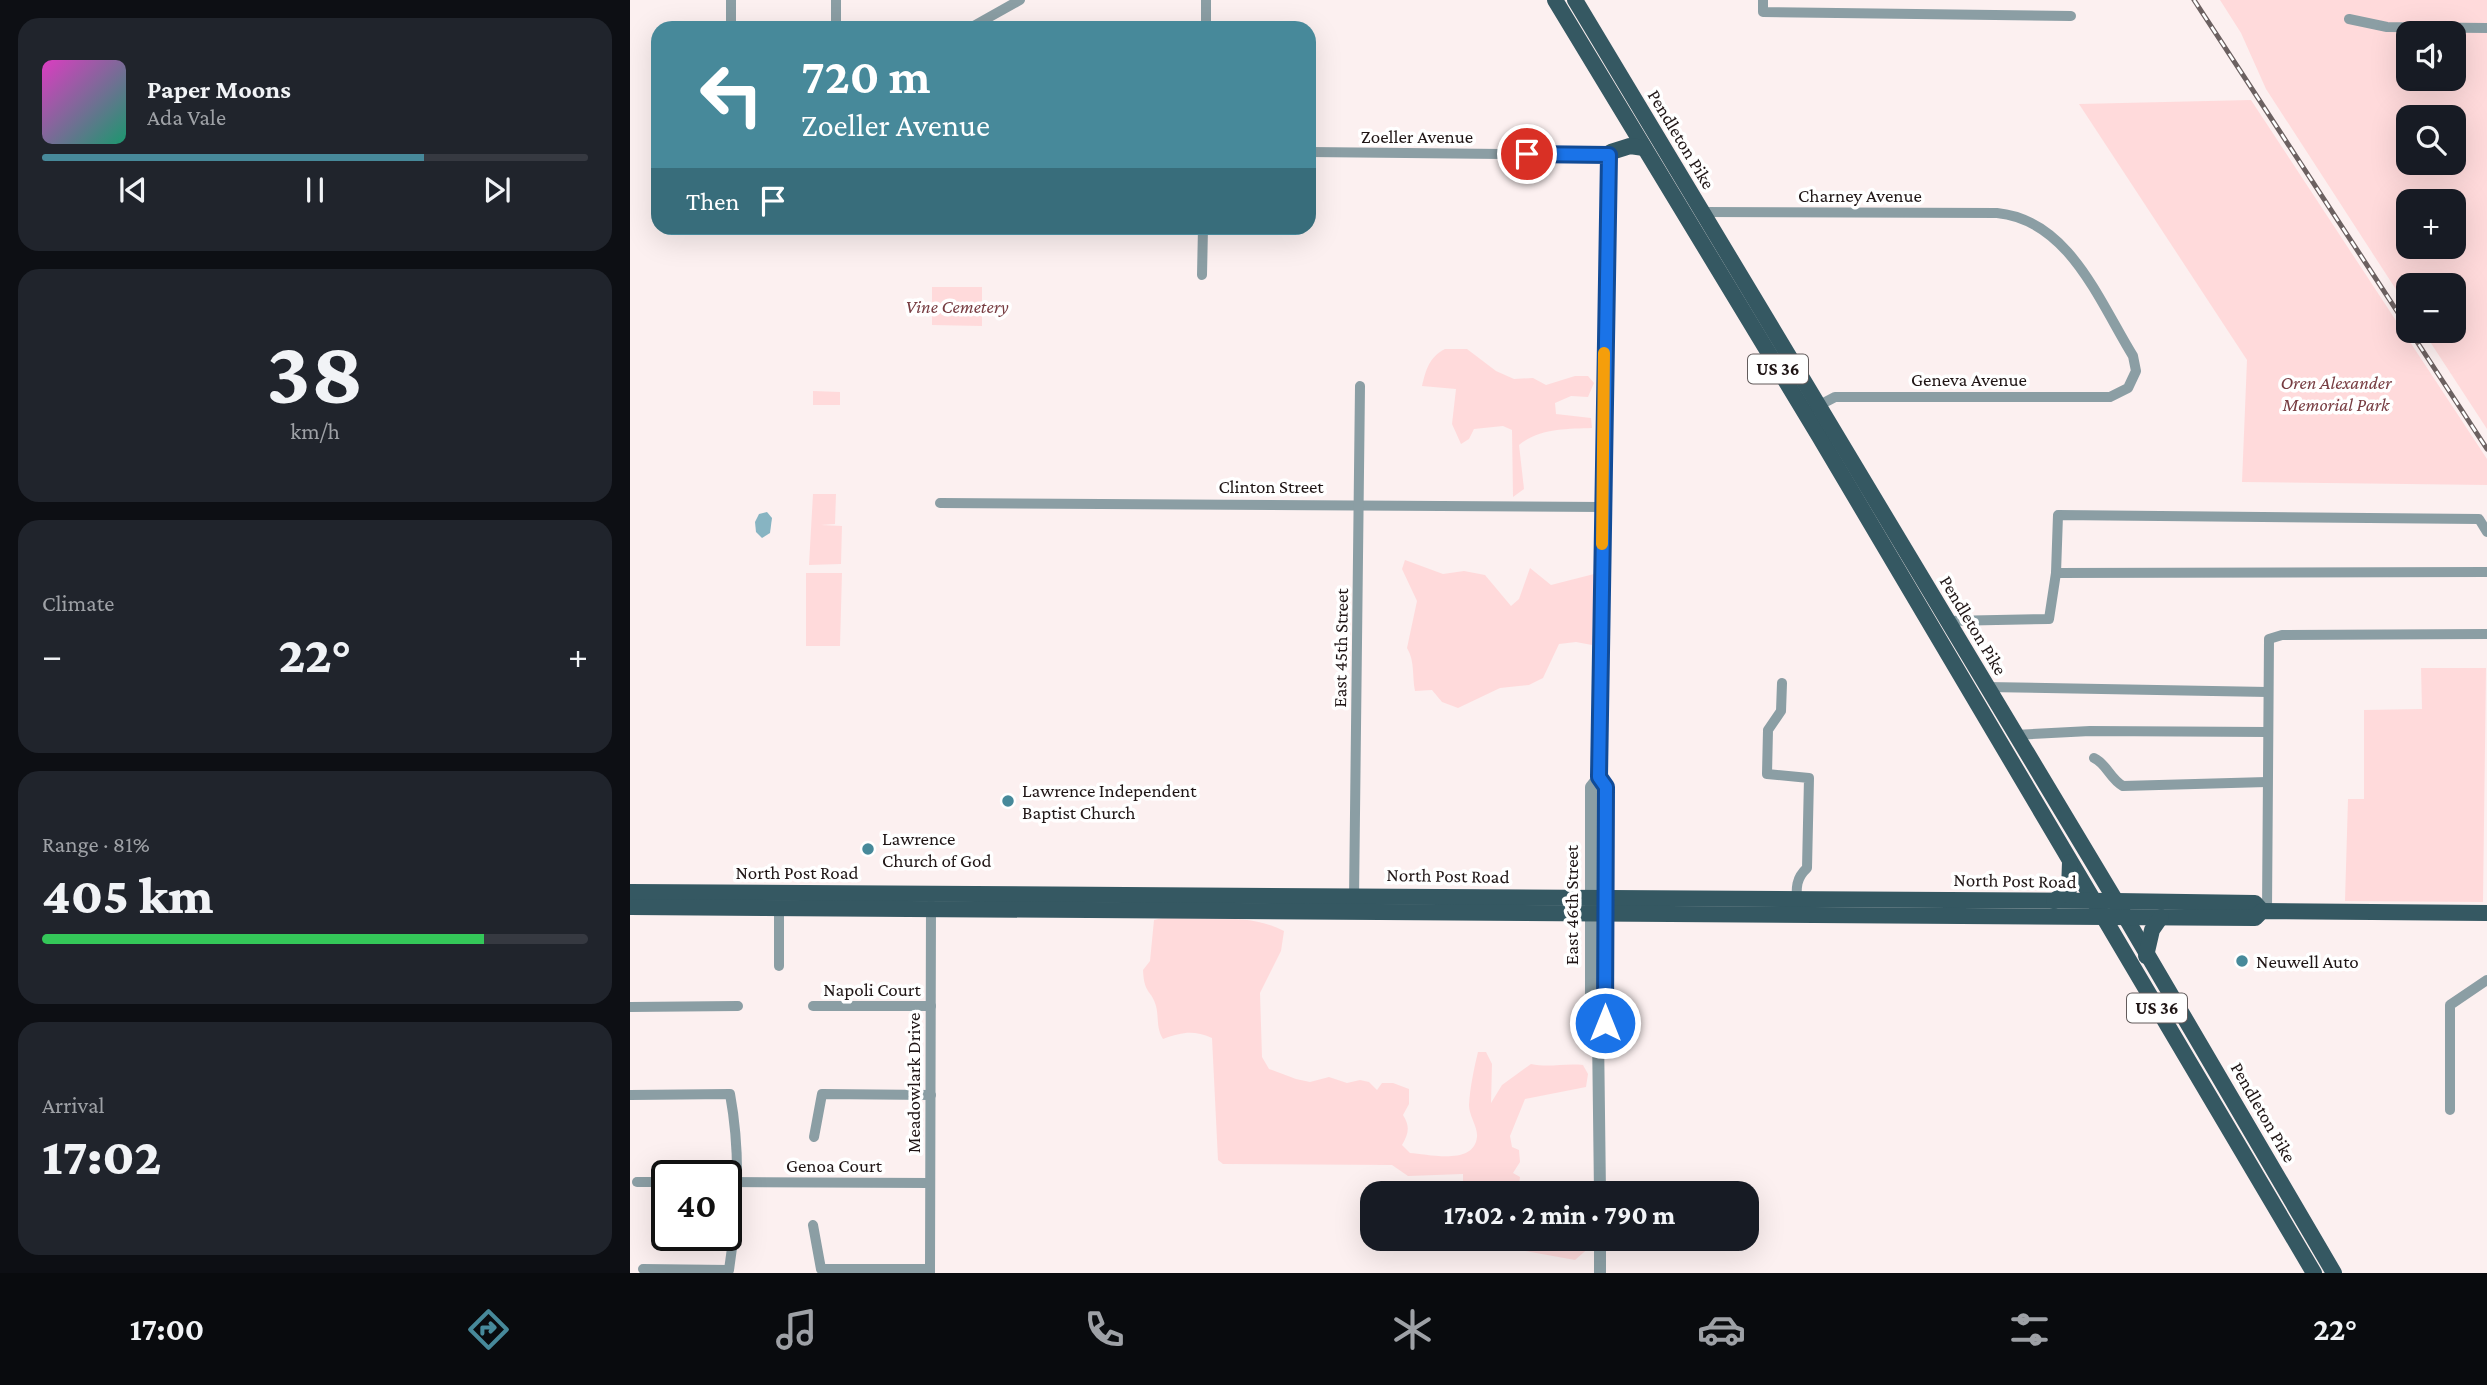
<!DOCTYPE html>
<meta charset="utf-8">
<style>
body{margin:0;font-family:"Crimson Pro",serif;background:#20242c;color:#f1f3f6;height:100vh;display:flex;flex-direction:column;font-size:26px;white-space:nowrap}
*{box-sizing:border-box;margin:0}
p{font-size:23px;color:#9ea1a6}
.icon{flex:none;width:38px;height:38px;fill:none;stroke:currentColor;stroke-width:2;stroke-linecap:round;stroke-linejoin:round}
.map{position:relative;flex:1;overflow:hidden}
.panel{display:flex;flex-direction:column;gap:18px;padding:18px;background:#0d0f14;width:630px}
.panel>*{flex:none}
.top-card{position:absolute;left:21px;top:21px;width:665px;height:214px;border-radius:21px;box-shadow:0 7px 28px #0002;background:#47899a;color:#fff;overflow:hidden}
.controls{position:absolute;left:1766px;top:21px;display:grid;gap:14px}
.controls a{display:grid;place-items:center;width:70px;height:70px;border-radius:14px;background:#171b24;box-shadow:0 7px 28px #0002;font-size:35px}
.speed{position:absolute;left:21px;top:1160px;display:flex;gap:14px;font-size:35px;font-weight:700;text-align:center}
.speed>*{display:grid;place-content:center;width:91px;height:91px;border-radius:50%;background:#171b24;box-shadow:0 7px 28px #0002;line-height:1}
.speed .limit{border:4px solid #111;border-radius:10px;background:#fff;color:#111}
.pin{position:absolute;display:grid;place-items:center;width:60px;height:60px;color:#fff;margin:-30px;border:4px solid #fff;border-radius:50%;box-shadow:0 2px 7px #0007}
.me{position:absolute;width:77px;margin:-38px;rotate:0deg;stroke-linejoin:round;filter:drop-shadow(0 0 5px #0008)}
.turn{display:flex;align-items:center;gap:24px;height:147px;padding:0 35px;font-size:32px}
.turn .icon{width:91px;height:91px;stroke-width:2.5}
.turn b{display:block;font-size:49px;line-height:60px}
.then{display:flex;align-items:center;height:66px;padding:0 35px;background:#0003;gap:14px;font-size:26px}
.big{font-size:52px;font-weight:800;line-height:1.1}
.panel .card{flex:1;display:flex;flex-direction:column;justify-content:center;gap:10px;min-width:0;padding:0 24px;border-radius:21px;background:#20242c}
.panel .dial{align-items:center;gap:0}
.dial b{font-size:91px;line-height:1}
.song{display:flex;align-items:center;gap:21px}
.cover{width:84px;height:84px;border-radius:10px;background:linear-gradient(135deg,hsl(310 70% 55%),hsl(160 70% 35%))}
.played{height:7px;border-radius:4px;background:linear-gradient(90deg,#47899a 70%,#363941 70%)}
.keys{display:flex;justify-content:space-around;direction:ltr}
.heat{display:flex;justify-content:space-between;align-items:center;font-size:38px;direction:ltr}
.charge{height:10px;border-radius:5px;background:linear-gradient(90deg,#34c759 81%,#363941 0)}
.trip{position:absolute;left:730px;top:1181px;width:399px;height:70px;border-radius:21px;background:#171b24;box-shadow:0 7px 28px #0002;font-weight:800;line-height:70px;text-align:center}
.tab-bar{display:flex;height:112px;justify-content:space-around;align-items:center;background:#090b0e;color:#9ea1a6}
.tab-bar .icon{width:49px;height:49px}
.tab-bar .current{color:#47899a}
.tab-bar b{font-size:32px;color:#f1f3f6}
main{display:flex;flex:1;min-height:0}
.map>svg:first-child{display:block}
.green{fill:#ffdadb;fill-rule:evenodd}
.water{fill:#87b4c2}
.lines{fill:none;stroke-linecap:round;stroke-linejoin:round}
.minor{stroke:#8b9ea4;stroke-width:10}
.tertiary{stroke:#8b9ea4;stroke-width:12}
.primary{stroke:#355862;stroke-width:16}
.rail-casing{stroke:#6c6161;stroke-width:5}
.rail{stroke:#fff;stroke-width:2.5;stroke-dasharray:8;stroke-linecap:butt}
.route-casing{stroke:#114b97;stroke-width:18}
.route{stroke:#1a73e8;stroke-width:12}
.slow{stroke:#f59e0b;stroke-width:12}
.poi-dot{fill:#47899a;stroke:#fff;stroke-width:2.5}
.labels{text-anchor:middle;stroke-width:7;stroke-linejoin:round;paint-order:stroke}
.shield{fill:#fff;stroke:#625b5b;stroke-width:2}
.shield-label{font-size:18px;font-weight:bold;fill:#1f1515}
.street-label{font-size:19px;fill:#1f1515;stroke:#fff}
.park-label{font-size:19px;font-style:italic;fill:#773c41;stroke:#fff}
.poi-label{font-size:19px;fill:#1f1515;stroke:#fff;text-anchor:start}
</style>
<main>
<section class="panel">
<div class="card">
<div class="song"><i class="cover"></i><div><b>Paper Moons</b><p>Ada Vale</p></div></div>
<div class="played"></div>
<div class="keys"><svg class="icon" aria-label="previous" viewBox="0 0 24 24"><path d="M18 5L8 12l10 7zM5 5v14"/></svg><svg class="icon" aria-label="pause" viewBox="0 0 24 24"><path d="M8 5v14M16 5v14"/></svg><svg class="icon" aria-label="next" viewBox="0 0 24 24"><path d="M6 5l10 7-10 7zM19 5v14"/></svg></div>
</div>
<div class="card dial"><b>38</b><p>km/h</p></div>
<div class="card"><p>Climate</p>
<div class="heat"><a>−</a><b class="big">22°</b><a>+</a></div>
</div>
<div class="card"><p>Range · 81%</p><b class="big">405 km</b><div class="charge"></div></div>
<div class="card"><p>Arrival</p><b class="big">17:02</b></div>
</section>
<div class="map">
<svg width="1857" height="1273" viewBox="0 0 1857 1273">
<rect width="100%" height="100%" fill="#fcf0f0"/>
<g class="green">
<path d="M 1590,0 L 1857,0 L 1857,429 L 1793,331 L 1824,331 L 1824,285 L 1778,285 L 1778,308 L 1636,89 L 1611,33 ZM 1778,33 L 1824,33 L 1824,79 L 1778,79 ZM 1778,117 L 1824,117 L 1824,163 L 1778,163 ZM 1778,201 L 1824,201 L 1824,247 L 1778,247 Z"/>
<path d="M 1621,100 L 1857,459 L 1857,485 L 1612,482 L 1617,360 L 1449,104 Z"/>
<path d="M 302,287 L 352,287 L 352,326 L 302,325 Z"/>
<path d="M 815,349 L 837,349 L 866,371 L 884,379 L 903,378 L 916,385 L 945,376 L 958,376 L 964,383 L 958,397 L 941,396 L 925,403 L 926,414 L 961,418 L 962,428 C 937,429 910,428 889,445 L 894,489 L 883,497 L 882,430 L 873,426 L 844,429 L 839,439 L 831,444 L 822,424 L 826,389 L 792,386 C 796,370 799,357 815,349 Z"/>
<path d="M 183,391 L 210,392 L 210,405 L 183,405 Z"/>
<path d="M 183,494 L 206,494 L 205,524 L 191,525 L 212,526 L 211,564 L 179,565 Z"/>
<path d="M 775,560 L 813,574 L 834,571 L 855,575 L 881,606 L 889,599 L 900,568 L 921,585 L 964,574 L 962,645 L 946,642 L 929,644 L 913,678 L 899,685 L 870,688 L 828,708 L 812,702 L 802,690 L 785,691 C 782,676 785,661 777,648 L 787,601 L 772,569 Z"/>
<path d="M 176,573 L 212,573 L 210,646 L 176,646 Z"/>
<path d="M 1791,668 L 1856,668 L 1853,902 L 1715,901 L 1718,799 L 1734,799 L 1734,710 L 1792,709 Z"/>
<path d="M 536,917 C 575,921 619,912 654,931 L 651,951 L 630,993 L 632,1057 L 639,1069 L 666,1079 L 680,1082 L 699,1077 L 717,1083 L 730,1080 L 739,1082 L 747,1090 L 752,1083 L 763,1083 L 779,1089 L 779,1104 L 773,1115 C 780,1126 779,1133 772,1145 L 780,1153 C 798,1154 844,1166 847,1137 C 848,1127 839,1116 839,1105 C 840,1088 844,1068 848,1052 L 856,1052 L 862,1064 L 861,1103 L 872,1085 L 901,1064 C 919,1068 934,1063 953,1065 L 958,1074 L 956,1087 L 895,1099 L 880,1136 L 882,1147 L 889,1150 L 890,1162 L 883,1173 L 890,1177 L 888,1192 L 920,1190 L 936,1193 L 833,1193 L 833,1174 L 778,1176 L 762,1165 L 593,1164 L 588,1160 L 582,1038 C 563,1030 553,1032 533,1039 C 526,1028 529,1018 526,1006 C 522,990 514,995 513,970 L 520,961 L 524,920 Z"/>
<path d="M 844,1239 L 962,1239 L 961,1246 L 945,1260 L 874,1247 L 857,1251 Z"/>
</g>
<path class="water" d="M 137,512 L 142,518 L 140,533 L 132,538 L 126,532 L 125,522 L 129,514 Z"/>
<g class="lines">
<g class="minor">
<path d="M 1133,0 L 1133,12 L 1441,16"/>
<path d="M 1719,19 L 1757,27 L 1857,28"/>
<path d="M 101,28 L 101,0"/>
<path d="M 206,28 L 206,0"/>
<path d="M 340,28 L 390,0"/>
<path d="M 576,28 L 576,0"/>
<path d="M 679,152 L 979,155"/>
<path d="M 1072,212 L 1367,213 C 1439,220 1469,301 1503,356 L 1506,371 L 1498,388 L 1480,397 L 1205,397 L 1184,408"/>
<path d="M 547,228 L 573,228"/>
<path d="M 572,275 L 573,228"/>
<path d="M 310,503 L 973,507"/>
<path d="M 1426,573 L 1857,572"/>
<path d="M 1317,621 L 1419,619 L 1426,573 L 1428,515 L 1849,519 L 1857,532"/>
<path d="M 1152,683 L 1151,711 L 1138,730 L 1137,774 L 1179,778 L 1177,868 C 1166,878 1166,888 1167,902"/>
<path d="M 1356,687 L 1638,692"/>
<path d="M 1385,735 L 1460,731 L 1638,732"/>
<path d="M 1464,758 C 1477,764 1480,779 1493,786 L 1637,782"/>
<path d="M 724,899 L 730,386"/>
<path d="M 1637,911 L 1639,639 L 1652,635 L 1857,634"/>
<path d="M 149,966 L 149,908"/>
<path d="M 183,1006 L 301,1006"/>
<path d="M 0,1007 L 108,1006"/>
<path d="M 0,1095 L 100,1094 C 111,1154 108,1210 99,1270 L 13,1269"/>
<path d="M 1820,1110 L 1820,1005 L 1857,980"/>
<path d="M 184,1137 L 192,1094 L 301,1095"/>
<path d="M 7,1182 L 37,1182"/>
<path d="M 96,1182 L 300,1183"/>
<path d="M 183,1225 L 191,1269 L 300,1269"/>
<path d="M 300,1273 L 301,905"/>
</g>
<g class="tertiary">
<path d="M 968,1033 L 961,1025 L 961,787 L 969,777"/>
<path d="M 970,1194 L 968,1033 L 975,1023 L 976,787 L 969,777 L 975,277 L 977,171 L 981,152"/>
<path d="M 970,1239 L 970,1273"/>
</g>
<g class="primary">
<path d="M 925,0 L 1189,436 L 1684,1273"/>
<path d="M 945,0 L 1486,901 L 1704,1273"/>
<path d="M 981,152 L 1000,146 L 1014,148"/>
<path d="M 0,892 L 1486,901 L 1625,903 L 1632,911"/>
<path d="M 1424,901 L 1439,890 L 1440,862"/>
<path d="M 0,907 L 1625,918 L 1632,911 L 1857,913"/>
<path d="M 1516,956 L 1522,930 L 1531,917"/>
</g>
<defs>
<g id="rail">
<path d="M 1564,0 L 1778,328"/>
<path d="M 1780,331 L 1857,449"/>
</g>
</defs>
<use href="#rail" class="rail-casing"/>
<use href="#rail" class="rail"/>
</g>
<g class="lines">
<defs>
<path id="route" d="M 897,154 L 979,155 L 969,777 L 976,787 L 975,1023"/>
</defs>
<use href="#route" class="route-casing"/>
<use href="#route" class="route"/>
<path class="slow" d="M 972,544 L 974,353"/>
</g>
<g class="poi-dot">
<circle cx="378" cy="801" r="7"/>
<circle cx="238" cy="849" r="7"/>
<circle cx="1612" cy="961" r="7"/>
</g>
<g class="labels">
<g class="shield">
<rect x="1118" y="354.5" width="60" height="29" rx="5"/>
<rect x="1497" y="993.5" width="60" height="29" rx="5"/>
</g>
<g class="shield-label">
<text x="1148" y="375">US 36</text>
<text x="1527" y="1014">US 36</text>
</g>
<g class="street-label">
<text x="787" y="143">Zoeller Avenue</text>
<text transform="translate(1052 139) rotate(59)" y="7">Pendleton Pike</text>
<text x="1230" y="202">Charney Avenue</text>
<text x="1339" y="386">Geneva Avenue</text>
<text x="641" y="493">Clinton Street</text>
<text transform="translate(1344 625) rotate(59)" y="7">Pendleton Pike</text>
<text transform="translate(710 648) rotate(-89)" y="7">East 45th Street</text>
<text x="167" y="879">North Post Road</text>
<text transform="translate(818 875) rotate(1)" y="7">North Post Road</text>
<text transform="translate(1385 880) rotate(1)" y="7">North Post Road</text>
<text transform="translate(941 905) rotate(-90)" y="7">East 46th Street</text>
<text x="242" y="996">Napoli Court</text>
<text transform="translate(283 1083) rotate(-90)" y="7">Meadowlark Drive</text>
<text transform="translate(1634 1112) rotate(60)" y="7">Pendleton Pike</text>
<text x="204" y="1172">Genoa Court</text>
</g>
<g class="park-label">
<text x="327" y="313">Vine Cemetery</text>
<text x="1706" y="389">Oren Alexander<tspan x="1706" dy="22">Memorial Park</tspan></text>
</g>
<g class="poi-label">
<text x="392" y="797">Lawrence Independent<tspan x="392" dy="22">Baptist Church</tspan></text>
<text x="252" y="845">Lawrence<tspan x="252" dy="22">Church of God</tspan></text>
<text x="1626" y="968">Neuwell Auto</text>
</g>
</g>
</svg>
<div class="controls">
<a><svg class="icon" aria-label="sound" viewBox="0 0 24 24"><path d="M4 9h4l5-4v14l-5-4H4zM17 9q2 3 0 6"/></svg></a>
<a><svg class="icon" aria-label="search" viewBox="0 0 24 24"><circle cx="10" cy="10" r="6"/><path d="M15 15l6 6"/></svg></a>
<a>+</a>
<a>−</a>
</div>
<div class="speed"><div class="limit">40</div></div>
<div class="pin" style="left:897px;top:154px;background:#d93025"><svg class="icon" aria-label="arrive" viewBox="0 0 24 24"><path d="M6 21V4h12l-3 4 3 4H6"/></svg></div>
<svg class="me" style="left:975px;top:1023px" viewBox="-20 -20 40 40"><circle r="17" fill="#1a73e8" stroke="#fff" stroke-width="3"/><path d="M0-11L8 9 0 5-8 9z" fill="#fff"/></svg>
<div class="trip">17:02 · 2 min · 790 m</div>
<div class="top-card">
<div class="turn"><svg class="icon" aria-label="left" viewBox="0 0 24 24"><path d="M17 20v-9H6M10 6l-5 5 5 5"/></svg><div><b>720 m</b>Zoeller Avenue</div></div>
<div class="then">Then<svg class="icon" aria-label="arrive" viewBox="0 0 24 24"><path d="M6 21V4h12l-3 4 3 4H6"/></svg></div>
</div>
</div>
</main>
<nav class="tab-bar">
<b>17:00</b>
<svg class="icon current" aria-label="directions" viewBox="0 0 24 24"><path d="M12 3l9 9-9 9-9-9zM9 14v-3h6M13 9l2 2-2 2"/></svg>
<svg class="icon" aria-label="music" viewBox="0 0 24 24"><path d="M9 18V5l10-2v13"/><circle cx="6" cy="18" r="3"/><circle cx="16" cy="16" r="3"/></svg>
<svg class="icon" aria-label="phone" viewBox="0 0 24 24"><path d="M5 4h4l2 5-3 2q2 4 5 5l2-3 5 2v4C11 20 4 13 5 4z"/></svg>
<svg class="icon" aria-label="climate" viewBox="0 0 24 24"><path d="M12 3v18M4 7l16 10M4 17L20 7"/></svg>
<svg class="icon" aria-label="car" viewBox="0 0 24 24"><path d="M5 17H2v-5l4-1 3-4h7l3 4 3 1v5h-3M9 17h6M6 11h13"/><circle cx="7" cy="17" r="2"/><circle cx="17" cy="17" r="2"/></svg>
<svg class="icon" aria-label="filters" viewBox="0 0 24 24"><path d="M4 7h16M4 17h16"/><circle cx="9" cy="7" r="2"/><circle cx="15" cy="17" r="2"/></svg>
<b>22°</b>
</nav>
